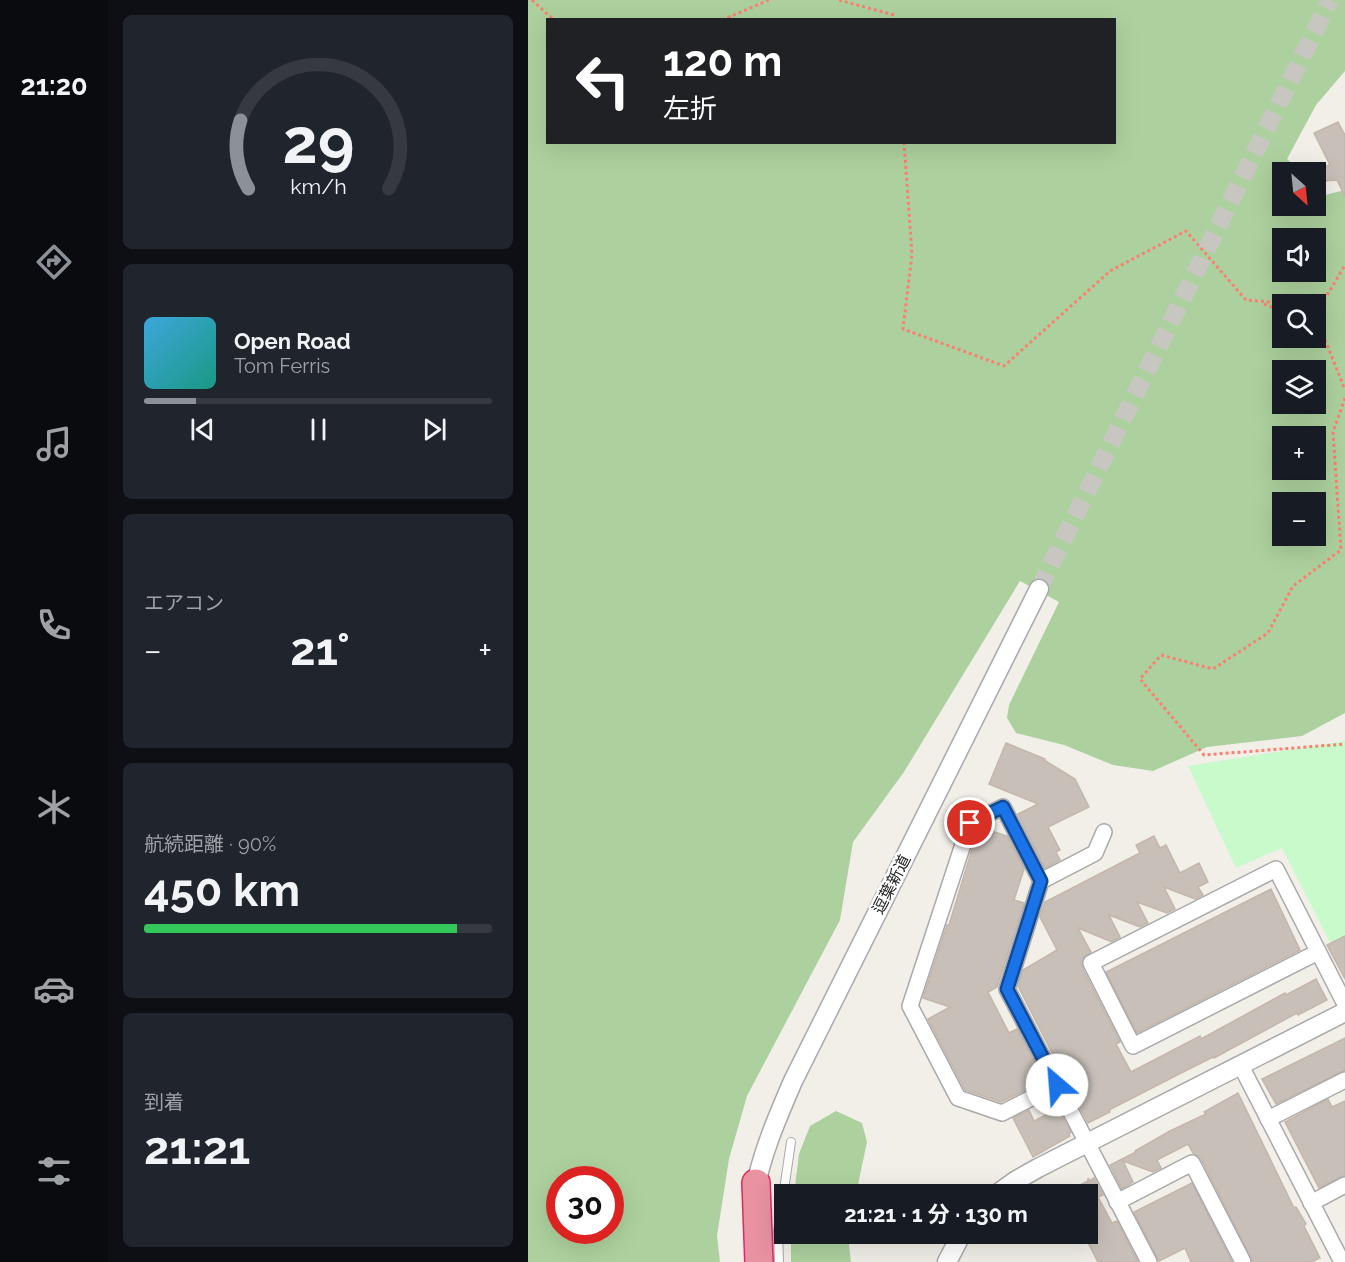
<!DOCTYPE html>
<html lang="ja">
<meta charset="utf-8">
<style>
body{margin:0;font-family:Raleway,"Noto Sans JP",sans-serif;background:#20242c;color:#f1f3f6;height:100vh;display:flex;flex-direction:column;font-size:22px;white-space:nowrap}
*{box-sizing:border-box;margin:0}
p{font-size:20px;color:#9ea1a6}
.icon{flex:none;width:33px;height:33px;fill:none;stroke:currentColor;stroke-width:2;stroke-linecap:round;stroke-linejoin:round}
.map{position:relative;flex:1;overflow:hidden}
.details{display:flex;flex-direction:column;gap:15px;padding:15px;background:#0d0f14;width:420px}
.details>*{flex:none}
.banner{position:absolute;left:18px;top:18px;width:570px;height:126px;border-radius:0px;box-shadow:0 6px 24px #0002;background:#202124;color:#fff;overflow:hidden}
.needle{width:39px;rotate:153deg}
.tools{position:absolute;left:744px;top:162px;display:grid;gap:12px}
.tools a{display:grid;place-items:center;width:54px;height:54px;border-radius:0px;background:#171b24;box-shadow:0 6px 24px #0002;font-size:30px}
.speed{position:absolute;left:18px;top:1166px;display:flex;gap:12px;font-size:30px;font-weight:700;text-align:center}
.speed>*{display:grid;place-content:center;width:78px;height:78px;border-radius:50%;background:#171b24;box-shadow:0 6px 24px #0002;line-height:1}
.speed .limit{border:9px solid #d22;background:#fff;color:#111}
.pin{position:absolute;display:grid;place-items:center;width:51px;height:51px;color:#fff;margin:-26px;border:3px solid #fff;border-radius:50%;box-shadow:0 2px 6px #0007}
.me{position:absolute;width:66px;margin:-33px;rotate:333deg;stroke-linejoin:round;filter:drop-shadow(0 0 4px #0008)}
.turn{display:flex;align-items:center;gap:21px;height:126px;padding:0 18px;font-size:27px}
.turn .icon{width:78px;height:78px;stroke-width:2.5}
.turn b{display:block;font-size:42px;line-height:51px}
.big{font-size:45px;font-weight:700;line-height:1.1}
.details .widget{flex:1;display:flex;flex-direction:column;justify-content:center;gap:9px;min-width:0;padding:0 21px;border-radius:9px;background:#20242c}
.details .dial{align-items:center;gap:0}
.dial svg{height:156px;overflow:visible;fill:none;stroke:#363941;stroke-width:7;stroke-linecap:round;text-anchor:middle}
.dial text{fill:#f1f3f6;stroke:none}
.song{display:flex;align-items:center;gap:18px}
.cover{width:72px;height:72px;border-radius:9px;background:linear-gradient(135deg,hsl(200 70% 55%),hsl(170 70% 35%))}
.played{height:6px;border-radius:3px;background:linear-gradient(90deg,#8c9099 15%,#363941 15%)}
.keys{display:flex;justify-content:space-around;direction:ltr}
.heat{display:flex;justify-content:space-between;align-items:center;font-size:33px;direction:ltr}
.charge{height:9px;border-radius:4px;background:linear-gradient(90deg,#34c759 90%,#363941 0)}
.trip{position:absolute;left:246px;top:1184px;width:324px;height:60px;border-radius:0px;background:#171b24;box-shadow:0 6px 24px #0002;font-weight:700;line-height:60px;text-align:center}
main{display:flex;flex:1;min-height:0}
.tab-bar{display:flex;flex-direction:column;width:108px;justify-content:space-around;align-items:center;background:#090b0e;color:#9ea1a6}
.tab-bar .icon{width:42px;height:42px}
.tab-bar .active{color:#8c9099}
.tab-bar b{font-size:27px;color:#f1f3f6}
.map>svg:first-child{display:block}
.forest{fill:#add19e;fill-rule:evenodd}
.park{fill:#c8facc}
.building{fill:#c7bfb8;stroke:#c4b6ab;stroke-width:1.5}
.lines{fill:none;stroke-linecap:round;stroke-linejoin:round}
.tertiary-tunnel{stroke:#c8c6c1;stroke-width:18;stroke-dasharray:18 9;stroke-linecap:butt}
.service-casing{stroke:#a9a9a9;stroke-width:10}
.minor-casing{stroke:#a9a9a9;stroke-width:18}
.tertiary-casing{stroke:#a9a9a9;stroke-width:21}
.motorway-casing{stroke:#dc2a67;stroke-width:30}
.path{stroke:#fa8072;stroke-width:3;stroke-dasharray:3 3;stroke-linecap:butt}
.service{stroke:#fff;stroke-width:8}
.minor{stroke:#fff;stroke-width:15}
.tertiary{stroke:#fff;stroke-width:18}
.motorway{stroke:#e892a2;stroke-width:27}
.route-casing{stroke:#114b97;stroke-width:15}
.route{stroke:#1a73e8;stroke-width:10}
.labels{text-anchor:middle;stroke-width:5;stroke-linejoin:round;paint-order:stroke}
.street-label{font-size:16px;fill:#222;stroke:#fff}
</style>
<main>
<nav class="tab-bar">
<b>21:20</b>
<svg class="icon active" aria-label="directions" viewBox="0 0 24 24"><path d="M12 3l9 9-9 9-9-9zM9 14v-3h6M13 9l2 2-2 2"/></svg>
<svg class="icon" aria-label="music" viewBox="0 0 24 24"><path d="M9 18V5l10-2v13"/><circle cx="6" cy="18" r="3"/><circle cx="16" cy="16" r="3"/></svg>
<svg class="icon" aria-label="phone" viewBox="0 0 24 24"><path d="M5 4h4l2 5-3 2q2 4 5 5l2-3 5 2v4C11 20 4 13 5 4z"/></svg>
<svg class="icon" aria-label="climate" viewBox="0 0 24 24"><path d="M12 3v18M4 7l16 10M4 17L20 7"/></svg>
<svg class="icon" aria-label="car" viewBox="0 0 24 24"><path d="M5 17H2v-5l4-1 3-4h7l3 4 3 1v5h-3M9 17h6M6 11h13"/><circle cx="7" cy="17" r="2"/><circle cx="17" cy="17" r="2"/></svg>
<svg class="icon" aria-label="filters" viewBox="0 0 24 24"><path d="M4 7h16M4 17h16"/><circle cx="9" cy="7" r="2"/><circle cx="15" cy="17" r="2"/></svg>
</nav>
<section class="details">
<div class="widget dial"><svg viewBox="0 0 100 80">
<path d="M14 69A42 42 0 1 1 86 69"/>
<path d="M14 69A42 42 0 0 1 10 34" stroke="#8c9099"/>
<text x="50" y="56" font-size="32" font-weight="700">29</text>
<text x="50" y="72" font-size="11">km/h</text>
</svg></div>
<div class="widget">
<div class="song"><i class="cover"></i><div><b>Open Road</b><p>Tom Ferris</p></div></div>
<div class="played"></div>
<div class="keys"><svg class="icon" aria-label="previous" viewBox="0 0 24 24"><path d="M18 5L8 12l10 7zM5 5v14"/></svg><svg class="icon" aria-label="pause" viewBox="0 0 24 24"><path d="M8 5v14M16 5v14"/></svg><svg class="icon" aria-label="next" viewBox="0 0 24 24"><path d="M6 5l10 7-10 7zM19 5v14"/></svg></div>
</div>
<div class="widget"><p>エアコン</p>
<div class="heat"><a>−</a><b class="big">21°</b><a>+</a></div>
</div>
<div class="widget"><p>航続距離 · 90%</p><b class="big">450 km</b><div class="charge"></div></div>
<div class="widget"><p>到着</p><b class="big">21:21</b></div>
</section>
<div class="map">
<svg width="817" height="1262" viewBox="0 0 817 1262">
<rect width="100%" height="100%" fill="#f2efe9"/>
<g class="forest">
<path d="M 0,0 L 817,0 L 817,71 L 788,105 L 759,159 L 773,172 L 754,172 L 754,206 L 788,206 L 788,186 L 797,195 L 817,190 L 817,713 L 774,736 L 679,747 L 625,771 L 585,765 L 536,745 L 488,733 L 479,718 L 481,705 L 531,602 L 492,581 L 376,772 L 325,842 L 312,920 L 219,1096 L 201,1159 L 189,1236 L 192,1262 L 0,1262 ZM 20,20 L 586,20 L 586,142 L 20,142 ZM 754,238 L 788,238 L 788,272 L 754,272 ZM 754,304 L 788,304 L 788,338 L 754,338 ZM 754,370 L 788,370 L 788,404 L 754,404 ZM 754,436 L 788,436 L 788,470 L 754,470 ZM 754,502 L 788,502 L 788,536 L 754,536 ZM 32,1179 L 82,1179 L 82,1230 L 32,1230 Z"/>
<path d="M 308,1111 L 334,1123 L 339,1142 L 328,1194 L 266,1194 L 271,1154 L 282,1126 Z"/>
<path d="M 263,1233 L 322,1233 L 321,1246 L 323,1262 L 263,1262 Z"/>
</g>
<path class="park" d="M 817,741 L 817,972 L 754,848 L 708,868 L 660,766 Z"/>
<g class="building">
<path d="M 810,122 L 817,135 L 817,197 L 809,180 L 796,181 L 793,167 L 802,165 L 786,133 Z"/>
<path d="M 478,743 L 517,759 L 516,760 L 547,779 L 561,807 L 520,827 L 532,850 L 528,852 L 532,860 L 517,868 L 490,814 L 510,804 L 461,784 Z"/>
<path d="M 455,828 L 479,836 L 496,869 L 486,900 L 496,903 L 469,987 L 460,992 L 481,1033 L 489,1029 L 516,1081 L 473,1102 L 437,1090 L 400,1019 L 422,1007 L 395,998 L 419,925 L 421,925 L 449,833 L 452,834 Z"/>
<path d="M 626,836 L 632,848 L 638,845 L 652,873 L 671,863 L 680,882 L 670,887 L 675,895 L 667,899 L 636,887 L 647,909 L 639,913 L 609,902 L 620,923 L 612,927 L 581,915 L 592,937 L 584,942 L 550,928 L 563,952 L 555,958 L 554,967 L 592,1042 L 588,1044 L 603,1072 L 672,1036 L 673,1039 L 757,993 L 758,995 L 788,979 L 799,1000 L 770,1015 L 769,1013 L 686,1058 L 685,1057 L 653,1073 L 581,1110 L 582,1112 L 560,1123 L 490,986 L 495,970 L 529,950 L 512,917 L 517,902 L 612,853 L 608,845 Z"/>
<path d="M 743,889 L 772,950 L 609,1033 L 578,972 Z"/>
<path d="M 817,936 L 817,979 L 799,945 Z"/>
<path d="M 817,1038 L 817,1070 L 748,1104 L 734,1079 Z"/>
<path d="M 710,1093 L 766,1208 L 768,1207 L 778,1224 L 776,1226 L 792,1258 L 783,1262 L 725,1262 L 673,1159 L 665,1153 L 660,1144 L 629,1160 L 633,1168 L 625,1172 L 595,1161 L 605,1182 L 594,1189 L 582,1165 L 608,1152 L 607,1151 L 642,1131 L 678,1114 L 676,1112 Z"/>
<path d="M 800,1099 L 804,1107 L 817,1101 L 817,1175 L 791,1188 L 757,1122 Z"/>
<path d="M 530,1109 L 543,1132 L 541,1134 L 542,1136 L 505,1157 L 485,1118 L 501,1110 L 506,1121 Z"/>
<path d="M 560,1178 L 561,1181 L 566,1178 L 575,1195 L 570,1197 L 584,1223 L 589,1221 L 610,1262 L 570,1262 L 555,1233 L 560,1233 L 560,1194 L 535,1194 L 560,1181 Z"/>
<path d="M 664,1183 L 704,1262 L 663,1262 L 657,1248 L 631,1261 L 606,1212 Z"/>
</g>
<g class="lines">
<path class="tertiary-tunnel" d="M 511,589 L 802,0"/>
<defs>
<path id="service" d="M 251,1262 L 250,1231 L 263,1142"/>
<g id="minor">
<path d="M 513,881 L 567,853 L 576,832"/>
<path d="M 790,952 L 605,1046 L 563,963 L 748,869 L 817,1004"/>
<path d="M 713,1066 L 814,1262"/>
<path d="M 529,1085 L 474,1113 L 430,1098 L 382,1006 L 442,823 L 475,807 L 513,881 L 479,989 L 621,1262"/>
<path d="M 740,1119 L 817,1080"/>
<path d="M 589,1202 L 664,1163 L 715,1262"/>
<path d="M 783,1203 L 817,1185"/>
</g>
<g id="tertiary">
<path d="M 226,1194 C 233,1155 249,1118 265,1081 L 511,589"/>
<path d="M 469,1194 L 487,1181 L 510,1168 L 817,1012"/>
<path d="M 419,1262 L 434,1233"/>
</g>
<path id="motorway" d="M 228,1183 L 231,1262"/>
</defs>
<use href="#service" class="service-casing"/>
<use href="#minor" class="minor-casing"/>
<use href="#tertiary" class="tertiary-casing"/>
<use href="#motorway" class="motorway-casing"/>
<g class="path">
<path d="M 4,0 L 26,20"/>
<path d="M 311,0 L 366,15 L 367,20"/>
<path d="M 194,20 L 241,0"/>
<path d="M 376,142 L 384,254 L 375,329 L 476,366 L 582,271 L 658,231 L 718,300 L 763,304"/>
<path d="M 736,304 L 754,311"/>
<path d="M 788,306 L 792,307 L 817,265"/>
<path d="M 788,325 L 792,327 L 817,390"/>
<path d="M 817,398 L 805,432 L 813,550 L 765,586 L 740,633 L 685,669 L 633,655 L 612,679 L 676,755 L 817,744"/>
</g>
<use href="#service" class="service"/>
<use href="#minor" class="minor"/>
<use href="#tertiary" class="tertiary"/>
<use href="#motorway" class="motorway"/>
</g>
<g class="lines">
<defs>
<path id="route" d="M 442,823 L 475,807 L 513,881 L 479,989 L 529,1085"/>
</defs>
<use href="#route" class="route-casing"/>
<use href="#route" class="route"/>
</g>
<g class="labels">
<g class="street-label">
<text transform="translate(363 884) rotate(-63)" y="6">逗葉新道</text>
</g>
</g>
</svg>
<div class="tools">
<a><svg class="needle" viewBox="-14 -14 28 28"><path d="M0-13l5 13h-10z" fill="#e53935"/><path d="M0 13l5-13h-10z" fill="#9ea1a6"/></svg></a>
<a><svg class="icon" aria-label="sound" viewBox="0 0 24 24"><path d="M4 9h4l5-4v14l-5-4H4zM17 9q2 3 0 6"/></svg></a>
<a><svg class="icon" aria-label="search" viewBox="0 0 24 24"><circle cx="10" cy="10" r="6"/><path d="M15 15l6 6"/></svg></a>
<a><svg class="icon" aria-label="layers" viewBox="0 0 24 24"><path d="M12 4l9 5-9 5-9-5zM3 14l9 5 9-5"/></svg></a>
<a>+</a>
<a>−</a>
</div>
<div class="speed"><div class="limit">30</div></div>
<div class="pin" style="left:442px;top:823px;background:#d93025"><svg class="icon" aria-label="arrive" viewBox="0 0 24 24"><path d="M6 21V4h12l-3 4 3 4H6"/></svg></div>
<svg class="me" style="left:529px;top:1085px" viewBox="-20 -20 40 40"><circle r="19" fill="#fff"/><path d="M0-13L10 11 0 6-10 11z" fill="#1a73e8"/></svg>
<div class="trip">21:21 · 1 分 · 130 m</div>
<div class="banner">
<div class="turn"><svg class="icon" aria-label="left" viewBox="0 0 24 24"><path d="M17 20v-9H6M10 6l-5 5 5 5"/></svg><div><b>120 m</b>左折</div></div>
</div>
</div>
</main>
